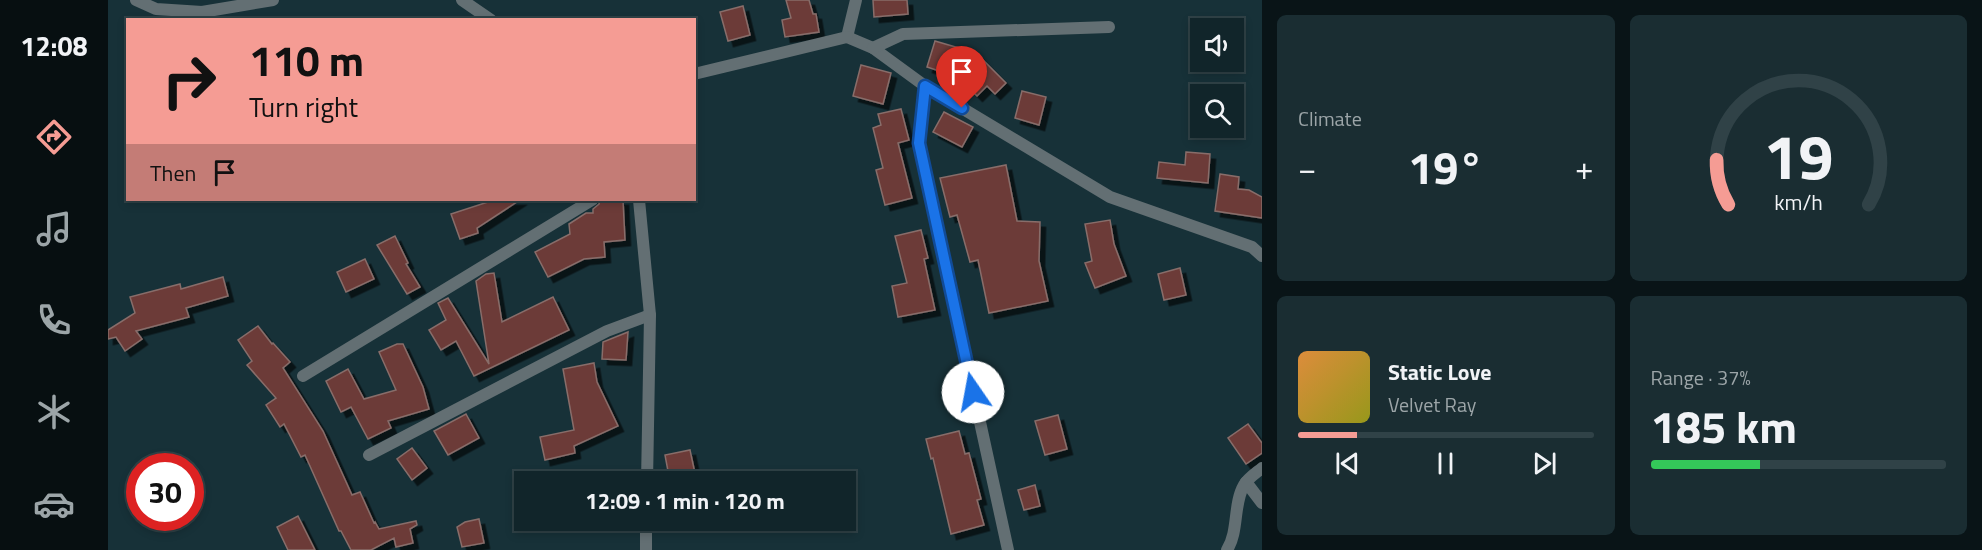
<!DOCTYPE html>
<meta charset="utf-8">
<style>
body{margin:0;font-family:"Titillium Web",sans-serif;background:#1a2d32;color:#f1f3f6;height:100vh;display:flex;flex-direction:column;font-size:22px;white-space:nowrap}
*{box-sizing:border-box;margin:0}
p{font-size:20px;color:#9ca5a8}
.icon{flex:none;width:33px;height:33px;fill:none;stroke:currentColor;stroke-width:2;stroke-linecap:round;stroke-linejoin:round}
.map{position:relative;flex:1;overflow:hidden}
.drawer{display:flex;flex-direction:column;gap:15px;padding:15px;background:#091417;width:720px}
.drawer>*{flex:none}
.guide{position:absolute;left:18px;top:18px;width:570px;height:183px;border-radius:0px;box-shadow:0 3px 9px #0003,0 0 0 2px #304247;background:#f59c94;color:#111;overflow:hidden}
.buttons{position:absolute;left:1082px;top:18px;display:grid;gap:12px}
.buttons a{display:grid;place-items:center;width:54px;height:54px;border-radius:0px;background:#11252a;box-shadow:0 3px 9px #0003,0 0 0 2px #304247;font-size:30px}
.speed{position:absolute;left:18px;top:453px;display:flex;gap:12px;font-size:30px;font-weight:700;text-align:center}
.speed>*{display:grid;place-content:center;width:78px;height:78px;border-radius:50%;background:#11252a;box-shadow:0 3px 9px #0003,0 0 0 2px #304247;line-height:1}
.speed .limit{border:9px solid #d22;background:#fff;color:#111}
.pin{position:absolute;display:grid;place-items:center;width:51px;height:51px;color:#fff;margin:-62px -26px;border-radius:50% 50% 50% 0;rotate:-45deg;box-shadow:0 0 6px #0007}
.pin .icon{rotate:45deg}
.me{position:absolute;width:66px;margin:-33px;rotate:348deg;stroke-linejoin:round;filter:drop-shadow(0 0 4px #0008)}
.turn{display:flex;align-items:center;gap:21px;height:126px;padding:0 24px;font-size:27px}
.turn .icon{width:78px;height:78px;stroke-width:2.5}
.turn b{display:block;font-size:42px;line-height:51px}
.then{display:flex;align-items:center;height:57px;padding:0 24px;background:#0003;gap:12px;font-size:22px}
.big{font-size:45px;font-weight:700;line-height:1.1}
.drawer .widget{flex:1;display:flex;flex-direction:column;justify-content:center;gap:9px;min-width:0;padding:0 21px;border-radius:9px;background:#1a2d32}
.drawer .dial{align-items:center;gap:0}
.dial svg{height:156px;overflow:visible;fill:none;stroke:#304247;stroke-width:7;stroke-linecap:round;text-anchor:middle}
.dial text{fill:#f1f3f6;stroke:none}
.song{display:flex;align-items:center;gap:18px}
.cover{width:72px;height:72px;border-radius:9px;background:linear-gradient(135deg,hsl(30 70% 55%),hsl(60 70% 35%))}
.played{height:6px;border-radius:3px;background:linear-gradient(90deg,#f59c94 20%,#304247 20%)}
.keys{display:flex;justify-content:space-around;direction:ltr}
.heat{display:flex;justify-content:space-between;align-items:center;font-size:33px;direction:ltr}
.charge{height:9px;border-radius:4px;background:linear-gradient(90deg,#34c759 37%,#304247 0)}
.drawer .tiles{flex:1;display:grid;gap:15px;grid-template-columns:repeat(2,1fr)}
.trip{position:absolute;left:406px;top:471px;width:342px;height:60px;border-radius:0px;background:#11252a;box-shadow:0 3px 9px #0003,0 0 0 2px #304247;font-weight:700;line-height:60px;text-align:center}
main{display:flex;flex:1;min-height:0}
.tabs{display:flex;flex-direction:column;width:108px;justify-content:space-around;align-items:center;background:#070f11;color:#9ca5a8}
.tabs .icon{width:42px;height:42px}
.tabs .selected{color:#f59c94}
.tabs b{font-size:27px;color:#f1f3f6}
.map>svg:first-child{display:block}
.building{fill:#6c3b37;stroke:#886d6a;stroke-width:1.5;filter:url(#shadow)}
.lines{fill:none;stroke-linecap:round;stroke-linejoin:round}
.minor{stroke:#636f73;stroke-width:12}
.tertiary{stroke:#636f73;stroke-width:12}
.route-casing{stroke:#114b97;stroke-width:15}
.route{stroke:#1a73e8;stroke-width:10}
</style>
<main>
<nav class="tabs">
<b>12:08</b>
<svg class="icon selected" aria-label="directions" viewBox="0 0 24 24"><path d="M12 3l9 9-9 9-9-9zM9 14v-3h6M13 9l2 2-2 2"/></svg>
<svg class="icon" aria-label="music" viewBox="0 0 24 24"><path d="M9 18V5l10-2v13"/><circle cx="6" cy="18" r="3"/><circle cx="16" cy="16" r="3"/></svg>
<svg class="icon" aria-label="phone" viewBox="0 0 24 24"><path d="M5 4h4l2 5-3 2q2 4 5 5l2-3 5 2v4C11 20 4 13 5 4z"/></svg>
<svg class="icon" aria-label="climate" viewBox="0 0 24 24"><path d="M12 3v18M4 7l16 10M4 17L20 7"/></svg>
<svg class="icon" aria-label="car" viewBox="0 0 24 24"><path d="M5 17H2v-5l4-1 3-4h7l3 4 3 1v5h-3M9 17h6M6 11h13"/><circle cx="7" cy="17" r="2"/><circle cx="17" cy="17" r="2"/></svg>
</nav>
<div class="map">
<svg width="1154" height="550" viewBox="0 0 1154 550">
<defs>
<filter id="shadow"><feDropShadow dx="5.5" dy="5.5" stdDeviation="0" flood-color="#0009"/></filter>
</defs>
<rect width="100%" height="100%" fill="#173138"/>
<g class="building">
<path d="M 678,0 L 701,0 L 705,14 L 708,14 L 711,32 L 677,37 L 674,20 L 683,18 Z"/>
<path d="M 765,0 L 799,0 L 800,14 L 766,17 Z"/>
<path d="M 635,6 L 642,35 L 620,41 L 612,12 Z"/>
<path d="M 827,41 L 868,53 L 898,83 L 887,94 L 879,86 L 869,96 L 850,77 L 819,67 Z"/>
<path d="M 753,65 L 783,73 L 775,104 L 745,96 Z"/>
<path d="M 914,91 L 938,97 L 931,125 L 907,118 Z"/>
<path d="M 793,109 L 801,140 L 790,143 L 804,198 L 777,205 L 768,170 L 775,168 L 765,128 L 773,125 L 770,114 Z"/>
<path d="M 836,112 L 865,127 L 854,147 L 825,132 Z"/>
<path d="M 1078,152 L 1102,154 L 1100,183 L 1049,178 L 1051,162 L 1077,165 Z"/>
<path d="M 898,165 L 909,221 L 932,222 L 931,261 L 940,301 L 881,313 L 870,260 L 862,262 L 849,215 L 842,217 L 832,178 Z"/>
<path d="M 1112,174 L 1131,177 L 1130,189 L 1141,190 L 1154,197 L 1154,218 L 1107,211 Z"/>
<path d="M 386,200 L 412,200 L 369,228 L 370,233 L 352,239 L 343,214 Z"/>
<path d="M 492,200 L 515,200 L 517,240 L 496,242 L 497,257 L 476,259 L 440,277 L 427,252 L 462,234 L 461,224 L 478,213 L 485,213 L 485,209 L 491,204 Z"/>
<path d="M 1002,220 L 1006,244 L 1018,276 L 987,288 L 977,263 L 984,261 L 977,224 Z"/>
<path d="M 813,230 L 820,258 L 816,259 L 827,310 L 790,317 L 784,286 L 799,283 L 787,236 Z"/>
<path d="M 287,236 L 300,263 L 298,264 L 312,287 L 299,294 L 269,245 Z"/>
<path d="M 257,259 L 266,279 L 238,292 L 229,272 Z"/>
<path d="M 1072,268 L 1078,295 L 1056,300 L 1050,274 Z"/>
<path d="M 386,273 L 394,322 L 445,297 L 461,330 L 366,376 L 348,341 L 333,350 L 321,330 L 338,320 L 330,303 L 340,298 L 381,364 L 368,281 L 378,274 Z"/>
<path d="M 115,277 L 120,296 L 78,308 L 81,317 L 28,331 L 34,339 L 17,351 L 8,337 L 0,339 L 0,330 L 27,313 L 22,297 L 72,284 L 73,289 Z"/>
<path d="M 150,326 L 164,344 L 165,343 L 182,362 L 175,368 L 215,431 L 244,495 L 252,492 L 266,523 L 267,522 L 271,529 L 308,521 L 309,525 L 302,529 L 305,543 L 288,547 L 286,538 L 263,550 L 243,550 L 233,531 L 231,531 L 197,455 L 193,457 L 176,424 L 172,427 L 158,405 L 168,398 L 139,365 L 144,361 L 130,340 Z"/>
<path d="M 520,332 L 518,360 L 494,359 L 495,342 Z"/>
<path d="M 289,344 L 295,344 L 315,387 L 321,409 L 280,421 L 283,428 L 260,439 L 243,407 L 233,412 L 218,381 L 240,369 L 256,399 L 288,390 L 271,352 Z"/>
<path d="M 486,363 L 489,382 L 510,426 L 466,446 L 467,453 L 437,460 L 432,437 L 466,430 L 455,369 Z"/>
<path d="M 358,414 L 371,438 L 340,455 L 326,431 Z"/>
<path d="M 950,415 L 959,449 L 937,455 L 927,421 Z"/>
<path d="M 1140,424 L 1154,443 L 1154,453 L 1138,464 L 1120,438 Z"/>
<path d="M 851,431 L 857,454 L 861,453 L 873,499 L 869,500 L 876,525 L 843,534 L 825,458 L 823,459 L 818,439 Z"/>
<path d="M 304,448 L 319,468 L 304,480 L 289,459 Z"/>
<path d="M 582,450 L 588,478 L 562,482 L 557,455 Z"/>
<path d="M 927,485 L 932,506 L 916,510 L 910,490 Z"/>
<path d="M 190,516 L 207,550 L 180,550 L 169,527 Z"/>
<path d="M 371,519 L 376,543 L 354,547 L 349,527 L 357,522 Z"/>
</g>
<g class="lines">
<g class="minor">
<path d="M 748,0 L 739,37 L 765,48 L 817,86 L 1002,197 L 1144,247 L 1154,256"/>
<path d="M 765,48 L 795,34 L 1001,27"/>
<path d="M 586,74 L 739,37"/>
<path d="M 817,86 L 811,143 L 900,550"/>
<path d="M 195,376 L 484,200"/>
<path d="M 261,455 L 499,331 L 542,315"/>
<path d="M 1138,482 L 1154,503"/>
<path d="M 1119,550 C 1131,531 1125,504 1136,485 C 1140,478 1148,473 1154,468"/>
</g>
<g class="tertiary">
<path d="M 28,0 L 48,9 L 94,12 L 165,0"/>
<path d="M 354,0 L 383,20"/>
<path d="M 531,200 L 542,315 L 539,482"/>
<path d="M 538,550 L 538,520"/>
</g>
</g>
<g class="lines">
<defs>
<path id="route" d="M 854,108 L 817,86 L 811,143 L 865,392"/>
</defs>
<use href="#route" class="route-casing"/>
<use href="#route" class="route"/>
</g>
</svg>
<div class="buttons">
<a><svg class="icon" aria-label="sound" viewBox="0 0 24 24"><path d="M4 9h4l5-4v14l-5-4H4zM17 9q2 3 0 6"/></svg></a>
<a><svg class="icon" aria-label="search" viewBox="0 0 24 24"><circle cx="10" cy="10" r="6"/><path d="M15 15l6 6"/></svg></a>
</div>
<div class="speed"><div class="limit">30</div></div>
<div class="pin" style="left:854px;top:108px;background:#d93025"><svg class="icon" aria-label="arrive" viewBox="0 0 24 24"><path d="M6 21V4h12l-3 4 3 4H6"/></svg></div>
<svg class="me" style="left:865px;top:392px" viewBox="-20 -20 40 40"><circle r="19" fill="#fff"/><path d="M0-13L10 11 0 6-10 11z" fill="#1a73e8"/></svg>
<div class="trip">12:09 · 1 min · 120 m</div>
<div class="guide">
<div class="turn"><svg class="icon" aria-label="right" viewBox="0 0 24 24"><path d="M7 20v-9h11M14 6l5 5-5 5"/></svg><div><b>110 m</b>Turn right</div></div>
<div class="then">Then<svg class="icon" aria-label="arrive" viewBox="0 0 24 24"><path d="M6 21V4h12l-3 4 3 4H6"/></svg></div>
</div>
</div>
<section class="drawer">
<div class="tiles">
<div class="widget"><p>Climate</p>
<div class="heat"><a>−</a><b class="big">19°</b><a>+</a></div>
</div>
<div class="widget dial"><svg viewBox="0 0 100 80">
<path d="M14 69A42 42 0 1 1 86 69"/>
<path d="M14 69A42 42 0 0 1 8 46" stroke="#f59c94"/>
<text x="50" y="56" font-size="32" font-weight="700">19</text>
<text x="50" y="72" font-size="11">km/h</text>
</svg></div>
<div class="widget">
<div class="song"><i class="cover"></i><div><b>Static Love</b><p>Velvet Ray</p></div></div>
<div class="played"></div>
<div class="keys"><svg class="icon" aria-label="previous" viewBox="0 0 24 24"><path d="M18 5L8 12l10 7zM5 5v14"/></svg><svg class="icon" aria-label="pause" viewBox="0 0 24 24"><path d="M8 5v14M16 5v14"/></svg><svg class="icon" aria-label="next" viewBox="0 0 24 24"><path d="M6 5l10 7-10 7zM19 5v14"/></svg></div>
</div>
<div class="widget"><p>Range · 37%</p><b class="big">185 km</b><div class="charge"></div></div>
</div>
</section>
</main>
